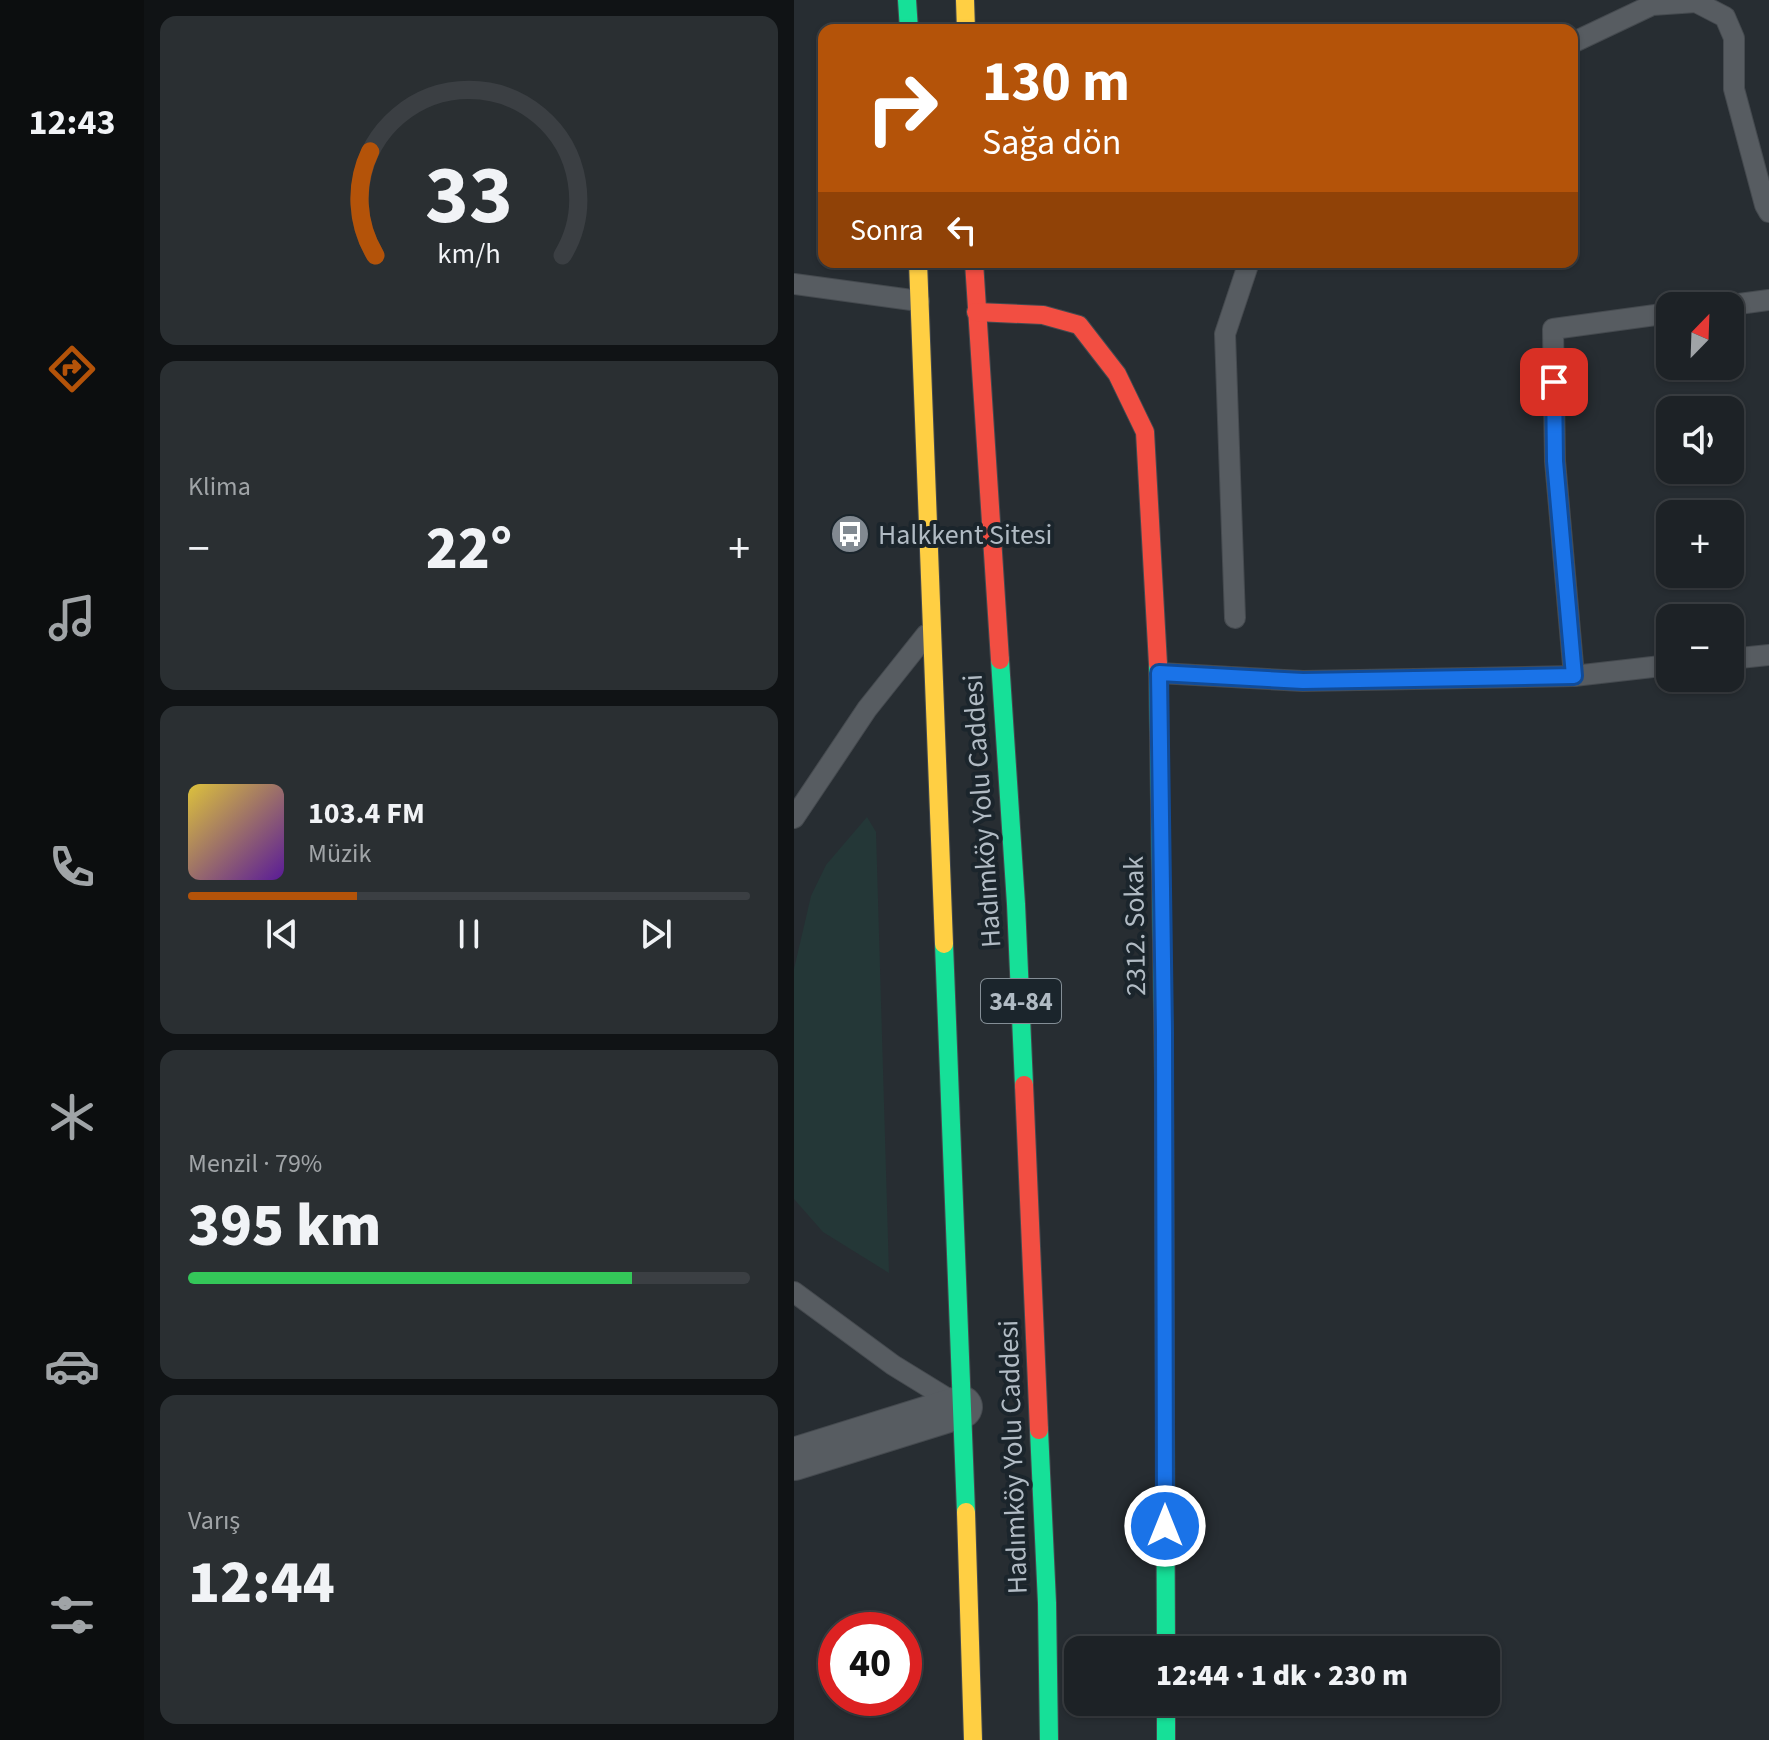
<!DOCTYPE html>
<html lang="tr">
<meta charset="utf-8">
<style>
body{margin:0;font-family:"Source Sans 3",sans-serif;background:#2a2f32;color:#f1f3f6;height:100vh;display:flex;flex-direction:column;font-size:30px;white-space:nowrap}
*{box-sizing:border-box;margin:0}
p{font-size:26px;color:#a0a4a7}
.icon{flex:none;width:44px;height:44px;fill:none;stroke:currentColor;stroke-width:2;stroke-linecap:round;stroke-linejoin:round}
.map{position:relative;flex:1;overflow:hidden}
.side{display:flex;flex-direction:column;gap:16px;padding:16px;background:#101315;width:650px}
.side>*{flex:none}
.hud{position:absolute;left:24px;top:24px;width:760px;height:244px;border-radius:16px;box-shadow:0 2px 6px #0004,0 0 0 2px #3b3f43;background:#b45309;color:#fff;overflow:hidden}
.needle{width:52px;rotate:23deg}
.buttons{position:absolute;left:862px;top:292px;display:grid;gap:16px}
.buttons a{display:grid;place-items:center;width:88px;height:88px;border-radius:16px;background:#1d2226;box-shadow:0 2px 6px #0004,0 0 0 2px #3b3f43;font-size:40px}
.speed{position:absolute;left:24px;top:1612px;display:flex;gap:16px;font-size:40px;font-weight:700;text-align:center}
.speed>*{display:grid;place-content:center;width:104px;height:104px;border-radius:50%;background:#1d2226;box-shadow:0 2px 6px #0004,0 0 0 2px #3b3f43;line-height:1}
.speed .limit{border:12px solid #d22;background:#fff;color:#111}
.pin{position:absolute;display:grid;place-items:center;width:68px;height:68px;color:#fff;margin:-34px;border-radius:16px;box-shadow:0 4px 12px #0006}
.me{position:absolute;width:88px;margin:-44px;rotate:0deg;stroke-linejoin:round;filter:drop-shadow(0 0 6px #0008)}
.turn{display:flex;align-items:center;gap:28px;height:168px;padding:0 32px;font-size:36px}
.turn .icon{width:104px;height:104px;stroke-width:2.5}
.turn b{display:block;font-size:56px;line-height:68px}
.then{display:flex;align-items:center;height:76px;padding:0 32px;background:#0003;gap:16px;font-size:30px}
.big{font-size:60px;font-weight:800;line-height:1.1}
.side .tile{flex:1;display:flex;flex-direction:column;justify-content:center;gap:12px;min-width:0;padding:0 28px;border-radius:16px;background:#2a2f32}
.side .dial{align-items:center;gap:0}
.dial svg{height:208px;overflow:visible;fill:none;stroke:#3b3f43;stroke-width:7;stroke-linecap:round;text-anchor:middle}
.dial text{fill:#f1f3f6;stroke:none}
.song{display:flex;align-items:center;gap:24px}
.cover{width:96px;height:96px;border-radius:12px;background:linear-gradient(135deg,hsl(50 70% 55%),hsl(270 70% 35%))}
.played{height:8px;border-radius:4px;background:linear-gradient(90deg,#b45309 30%,#3b3f43 30%)}
.keys{display:flex;justify-content:space-around;direction:ltr}
.heat{display:flex;justify-content:space-between;align-items:center;font-size:44px;direction:ltr}
.charge{height:12px;border-radius:6px;background:linear-gradient(90deg,#34c759 79%,#3b3f43 0)}
.trip{position:absolute;left:270px;top:1636px;width:436px;height:80px;border-radius:16px;background:#1d2226;box-shadow:0 2px 6px #0004,0 0 0 2px #3b3f43;font-weight:800;line-height:80px;text-align:center}
main{display:flex;flex:1;min-height:0}
.tabs{display:flex;flex-direction:column;width:144px;justify-content:space-around;align-items:center;background:#0c0e0f;color:#a0a4a7}
.tabs .icon{width:56px;height:56px}
.tabs .current{color:#b45309}
.tabs b{font-size:36px;color:#f1f3f6}
.map>svg:first-child{display:block}
.green{fill:#243737}
.lines{fill:none;stroke-linecap:round;stroke-linejoin:round}
.lane-casing{stroke:#454a4f;stroke-width:22}
.street-casing{stroke:#454a4f;stroke-width:44}
.fast-casing{stroke:#454a4f;stroke-width:20}
.slow-casing{stroke:#454a4f;stroke-width:20}
.jam-casing{stroke:#454a4f;stroke-width:20}
.lane{stroke:#575c61;stroke-width:20}
.street{stroke:#575c61;stroke-width:42}
.fast{stroke:#16e098;stroke-width:18}
.slow{stroke:#ffcf43;stroke-width:18}
.jam{stroke:#f24e42;stroke-width:18}
.route-casing{stroke:#114b97;stroke-width:20}
.route{stroke:#1a73e8;stroke-width:14}
.labels{text-anchor:middle;stroke-width:8;stroke-linejoin:round;paint-order:stroke}
.shield{fill:#1b252c;stroke:#848e96;stroke-width:2}
.shield-label{font-size:26px;font-weight:bold;fill:#b1bbc4}
.poi-label{font-size:28px;fill:#b1bbc4;stroke:#1b252c;text-anchor:start}
.street-label{font-size:28px;fill:#b1bbc4;stroke:#1b252c}
</style>
<main>
<nav class="tabs">
<b>12:43</b>
<svg class="icon current" aria-label="directions" viewBox="0 0 24 24"><path d="M12 3l9 9-9 9-9-9zM9 14v-3h6M13 9l2 2-2 2"/></svg>
<svg class="icon" aria-label="music" viewBox="0 0 24 24"><path d="M9 18V5l10-2v13"/><circle cx="6" cy="18" r="3"/><circle cx="16" cy="16" r="3"/></svg>
<svg class="icon" aria-label="phone" viewBox="0 0 24 24"><path d="M5 4h4l2 5-3 2q2 4 5 5l2-3 5 2v4C11 20 4 13 5 4z"/></svg>
<svg class="icon" aria-label="climate" viewBox="0 0 24 24"><path d="M12 3v18M4 7l16 10M4 17L20 7"/></svg>
<svg class="icon" aria-label="car" viewBox="0 0 24 24"><path d="M5 17H2v-5l4-1 3-4h7l3 4 3 1v5h-3M9 17h6M6 11h13"/><circle cx="7" cy="17" r="2"/><circle cx="17" cy="17" r="2"/></svg>
<svg class="icon" aria-label="filters" viewBox="0 0 24 24"><path d="M4 7h16M4 17h16"/><circle cx="9" cy="7" r="2"/><circle cx="15" cy="17" r="2"/></svg>
</nav>
<section class="side">
<div class="tile dial"><svg viewBox="0 0 100 80">
<path d="M14 69A42 42 0 1 1 86 69"/>
<path d="M14 69A42 42 0 0 1 12 29" stroke="#b45309"/>
<text x="50" y="56" font-size="32" font-weight="700">33</text>
<text x="50" y="72" font-size="11">km/h</text>
</svg></div>
<div class="tile"><p>Klima</p>
<div class="heat"><a>−</a><b class="big">22°</b><a>+</a></div>
</div>
<div class="tile">
<div class="song"><i class="cover"></i><div><b>103.4 FM</b><p>Müzik</p></div></div>
<div class="played"></div>
<div class="keys"><svg class="icon" aria-label="previous" viewBox="0 0 24 24"><path d="M18 5L8 12l10 7zM5 5v14"/></svg><svg class="icon" aria-label="pause" viewBox="0 0 24 24"><path d="M8 5v14M16 5v14"/></svg><svg class="icon" aria-label="next" viewBox="0 0 24 24"><path d="M6 5l10 7-10 7zM19 5v14"/></svg></div>
</div>
<div class="tile"><p>Menzil · 79%</p><b class="big">395 km</b><div class="charge"></div></div>
<div class="tile"><p>Varış</p><b class="big">12:44</b></div>
</section>
<div class="map">
<svg width="975" height="1740" viewBox="0 0 975 1740">
<rect width="100%" height="100%" fill="#272d32"/>
<path class="green" d="M 73,817 L 82,832 L 95,1273 L 29,1232 L 0,1199 L 0,969 L 17,896 L 32,865 Z"/>
<g class="lines">
<defs>
<g id="lane">
<path d="M 778,43 L 858,5 L 902,2 L 931,17 L 940,38 L 940,89 L 971,205 L 975,212"/>
<path d="M 0,284 L 125,301"/>
<path d="M 930,306 L 975,300"/>
<path d="M 441,618 L 431,334 L 455,262"/>
<path d="M 936,659 L 975,655"/>
<path d="M 365,673 L 509,681 L 780,676 L 876,665"/>
<path d="M 780,676 L 761,461 L 759,329 L 876,313"/>
<path d="M 0,818 L 73,709 L 132,635"/>
<path d="M 0,1292 L 99,1365 L 164,1405"/>
</g>
<path id="street" d="M 0,1459 L 167,1407"/>
<g id="fast">
<path d="M 113,0 L 115,30"/>
<path d="M 206,660 L 222,904 L 230,1085"/>
<path d="M 364,664 L 370,1080"/>
<path d="M 150,944 L 172,1512"/>
<path d="M 371,1421 L 372,1650"/>
<path d="M 245,1430 L 253,1603 L 255,1740"/>
<path d="M 372,1702 L 372,1740"/>
</g>
<g id="slow">
<path d="M 171,0 L 172,30"/>
<path d="M 124,262 L 150,944"/>
<path d="M 172,1512 L 179,1740"/>
</g>
<g id="jam">
<path d="M 180,262 L 206,660"/>
<path d="M 182,312 L 249,315 L 285,325 L 323,374 L 351,432 L 364,664"/>
<path d="M 370,1080 L 371,1421"/>
<path d="M 230,1085 L 245,1430"/>
</g>
</defs>
<use href="#lane" class="lane-casing"/>
<use href="#street" class="street-casing"/>
<use href="#fast" class="fast-casing"/>
<use href="#slow" class="slow-casing"/>
<use href="#jam" class="jam-casing"/>
<use href="#lane" class="lane"/>
<use href="#street" class="street"/>
<use href="#fast" class="fast"/>
<use href="#slow" class="slow"/>
<use href="#jam" class="jam"/>
</g>
<g class="lines">
<defs>
<path id="route" d="M 371,1526 L 370,1032 L 365,673 L 509,681 L 780,676 L 761,461 L 760,382"/>
</defs>
<use href="#route" class="route-casing"/>
<use href="#route" class="route"/>
</g>
<defs>
<symbol id="bus-disc" viewBox="-11 -11 22 22"><circle r="9.5" fill="#818991" stroke="#1b252c"/><path d="M-5-6H5V4H4V6H2V4H-2V6H-4V4H-5ZM-3.5-4V0h7V-4ZM-3.5 1.2v1.5H-2V1.2ZM2 1.2v1.5H3.5V1.2Z" fill="#fff"/></symbol>
</defs>
<g fill-rule="evenodd">
<use href="#bus-disc" x="34" y="512" width="44" height="44"/>
</g>
<g class="labels">
<rect class="shield" x="187" y="979" width="80" height="44" rx="6"/>
<g class="shield-label">
<text x="227" y="1010">34-84</text>
</g>
<g class="poi-label">
<text x="84" y="544">Halkkent Sitesi</text>
</g>
<g class="street-label">
<text transform="translate(187 811) rotate(-94)" y="10">Hadımköy Yolu Caddesi</text>
<text transform="translate(340 926) rotate(-91)" y="10">2312. Sokak</text>
<text transform="translate(218 1457) rotate(-92)" y="10">Hadımköy Yolu Caddesi</text>
</g>
</g>
</svg>
<div class="buttons">
<a><svg class="needle" viewBox="-14 -14 28 28"><path d="M0-13l5 13h-10z" fill="#e53935"/><path d="M0 13l5-13h-10z" fill="#a0a4a7"/></svg></a>
<a><svg class="icon" aria-label="sound" viewBox="0 0 24 24"><path d="M4 9h4l5-4v14l-5-4H4zM17 9q2 3 0 6"/></svg></a>
<a>+</a>
<a>−</a>
</div>
<div class="speed"><div class="limit">40</div></div>
<div class="pin" style="left:760px;top:382px;background:#d93025"><svg class="icon" aria-label="arrive" viewBox="0 0 24 24"><path d="M6 21V4h12l-3 4 3 4H6"/></svg></div>
<svg class="me" style="left:371px;top:1526px" viewBox="-20 -20 40 40"><circle r="17" fill="#1a73e8" stroke="#fff" stroke-width="3"/><path d="M0-11L8 9 0 5-8 9z" fill="#fff"/></svg>
<div class="trip">12:44 · 1 dk · 230 m</div>
<div class="hud">
<div class="turn"><svg class="icon" aria-label="right" viewBox="0 0 24 24"><path d="M7 20v-9h11M14 6l5 5-5 5"/></svg><div><b>130 m</b>Sağa dön</div></div>
<div class="then">Sonra<svg class="icon" aria-label="left" viewBox="0 0 24 24"><path d="M17 20v-9H6M10 6l-5 5 5 5"/></svg></div>
</div>
</div>
</main>
